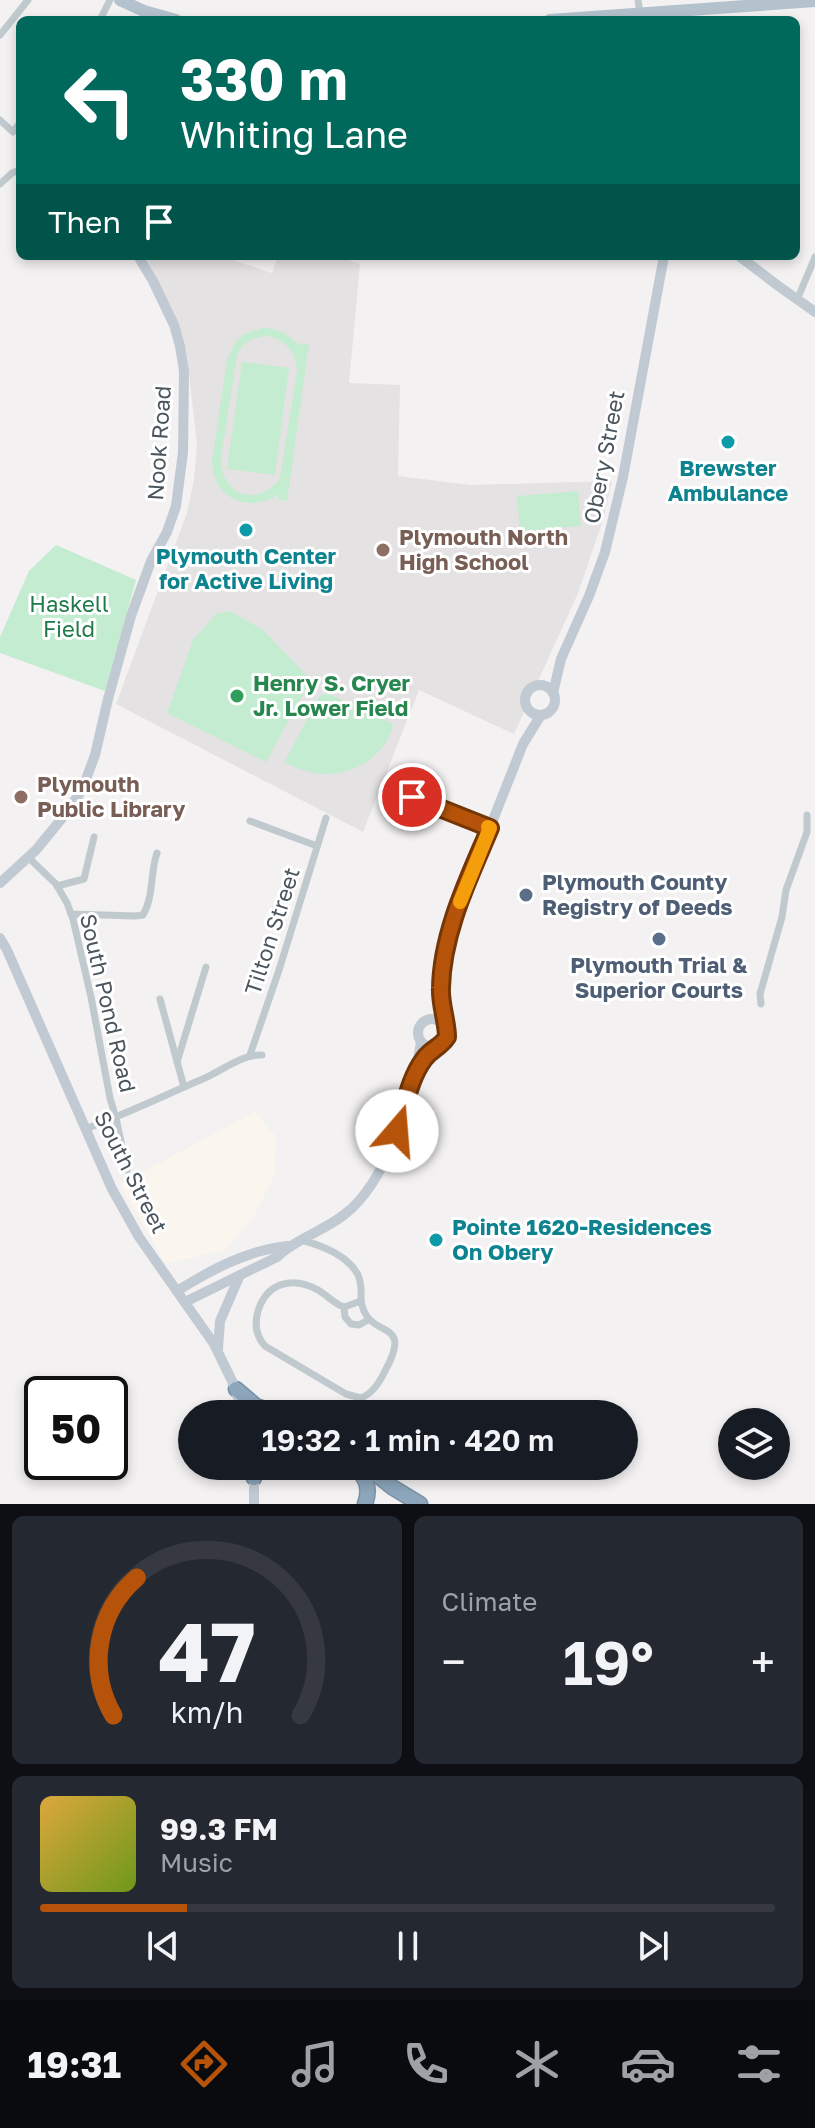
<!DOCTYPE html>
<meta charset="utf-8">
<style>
body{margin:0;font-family:"Golos Text",sans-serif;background:#242831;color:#f1f3f6;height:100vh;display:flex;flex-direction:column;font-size:30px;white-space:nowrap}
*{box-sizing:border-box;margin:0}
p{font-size:26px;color:#9ea1a6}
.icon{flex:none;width:44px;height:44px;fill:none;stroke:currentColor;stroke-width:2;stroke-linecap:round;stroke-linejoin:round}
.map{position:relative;height:1504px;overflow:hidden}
.details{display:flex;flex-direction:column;gap:12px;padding:12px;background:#0d0f14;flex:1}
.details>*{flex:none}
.hud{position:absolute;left:16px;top:16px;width:784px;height:244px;border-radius:12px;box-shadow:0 4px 12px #0003;background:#00695c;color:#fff;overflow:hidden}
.fabs{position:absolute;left:718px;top:1408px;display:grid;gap:16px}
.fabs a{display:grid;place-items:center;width:72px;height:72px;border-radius:50%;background:#171b24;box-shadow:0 4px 12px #0003;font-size:40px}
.speed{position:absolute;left:24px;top:1376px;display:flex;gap:16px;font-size:40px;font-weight:700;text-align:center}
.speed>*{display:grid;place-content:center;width:104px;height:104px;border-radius:50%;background:#171b24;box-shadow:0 4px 12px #0003;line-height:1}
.speed .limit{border:4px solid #111;border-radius:12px;background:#fff;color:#111}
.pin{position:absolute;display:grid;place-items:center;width:68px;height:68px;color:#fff;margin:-34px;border:4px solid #fff;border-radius:50%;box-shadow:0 2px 8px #0007}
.me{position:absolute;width:88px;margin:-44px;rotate:18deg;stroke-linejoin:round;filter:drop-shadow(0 0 6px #0008)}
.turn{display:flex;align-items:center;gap:28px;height:168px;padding:0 32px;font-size:36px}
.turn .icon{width:104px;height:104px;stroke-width:2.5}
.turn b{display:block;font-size:56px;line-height:68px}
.then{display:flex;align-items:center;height:76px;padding:0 32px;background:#0003;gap:16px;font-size:30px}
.big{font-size:60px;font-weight:600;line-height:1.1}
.details .tile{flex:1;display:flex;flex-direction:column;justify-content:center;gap:12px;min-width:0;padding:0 28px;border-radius:12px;background:#242831}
.details .dial{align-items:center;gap:0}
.dial svg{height:208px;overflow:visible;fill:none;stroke:#363941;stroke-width:7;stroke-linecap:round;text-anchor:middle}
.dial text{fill:#f1f3f6;stroke:none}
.song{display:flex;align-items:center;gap:24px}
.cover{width:96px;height:96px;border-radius:12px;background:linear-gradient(135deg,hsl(40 70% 55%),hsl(80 70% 35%))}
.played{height:8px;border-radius:4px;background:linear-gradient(90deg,#b45309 20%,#363941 20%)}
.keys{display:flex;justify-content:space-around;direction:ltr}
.heat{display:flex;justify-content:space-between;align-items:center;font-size:44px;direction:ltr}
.details .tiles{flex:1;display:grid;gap:12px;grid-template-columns:1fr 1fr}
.tile:last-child{grid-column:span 2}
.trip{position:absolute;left:178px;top:1400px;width:460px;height:80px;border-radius:40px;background:#171b24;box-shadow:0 4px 12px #0003;font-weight:600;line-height:80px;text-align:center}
.menu{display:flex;height:128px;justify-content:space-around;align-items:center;background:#090b0e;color:#9ea1a6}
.menu .icon{width:56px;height:56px}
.menu .on{color:#b45309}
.menu b{font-size:36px;color:#f1f3f6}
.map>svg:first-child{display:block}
.commercial{fill:#fbf6ed}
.education{fill:#e4e2e3}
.green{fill:#c4ecd1;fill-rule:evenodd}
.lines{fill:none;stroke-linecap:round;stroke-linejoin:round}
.highway-casing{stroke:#7991a7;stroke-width:17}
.street{stroke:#c0c9ce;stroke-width:7}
.secondary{stroke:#c1cad3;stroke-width:10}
.primary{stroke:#b3c2cd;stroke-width:12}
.highway{stroke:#8da6bb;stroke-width:14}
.route-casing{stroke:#753606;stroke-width:20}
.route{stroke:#b45309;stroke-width:14}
.slow{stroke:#f59e0b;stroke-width:14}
.culture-dot{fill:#0f9aa8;stroke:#fff;stroke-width:3}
.education-dot{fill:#8d6e63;stroke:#fff;stroke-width:3}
.leisure-dot{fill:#2e9e5b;stroke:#fff;stroke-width:3}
.service-dot{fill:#5c6f8a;stroke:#fff;stroke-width:3}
.labels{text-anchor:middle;stroke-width:6;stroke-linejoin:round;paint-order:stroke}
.street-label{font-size:22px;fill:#4a555d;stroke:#fff}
.culture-label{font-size:22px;font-weight:bold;fill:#0d838f;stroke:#fff}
.education-label{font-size:22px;font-weight:bold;fill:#785e54;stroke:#fff;text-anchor:start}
.park-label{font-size:22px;fill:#207a47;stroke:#fff}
.leisure-label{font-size:22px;font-weight:bold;fill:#27864d;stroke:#fff;text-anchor:start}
.service-label{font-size:22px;font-weight:bold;fill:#4e5e75;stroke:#fff;text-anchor:start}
</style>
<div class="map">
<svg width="815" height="1504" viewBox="0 0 815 1504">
<rect width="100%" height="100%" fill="#f3f1f1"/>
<path class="commercial" d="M 255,1112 L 276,1137 L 274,1176 L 253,1218 L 224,1250 L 166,1264 L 120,1184 Z"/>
<path class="education" d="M 145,256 L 221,256 L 272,273 L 278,256 L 335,256 L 360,264 L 349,383 L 400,385 L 398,476 L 470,485 L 612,481 L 604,517 L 578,593 L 514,734 L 419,690 L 363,832 L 116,704 L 187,513 L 194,480 L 197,445 L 187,356 L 181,332 L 173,311 Z"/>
<g class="green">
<path d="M 262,328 C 278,328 289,334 299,346 L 300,343 L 309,344 L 287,501 L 278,499 L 279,494 C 249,514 213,499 212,462 L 227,359 L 236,341 L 244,334 ZM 267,336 C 286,340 295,351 297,370 L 280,478 C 260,508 220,496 221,459 L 237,355 C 243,342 254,337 267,336 Z"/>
<path d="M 242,362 L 289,368 L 275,475 L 227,469 Z"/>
<path d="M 578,491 L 581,526 L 520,531 L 517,496 Z"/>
<path d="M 56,545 L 136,580 L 105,691 L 0,653 L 0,637 L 29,571 Z"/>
<path d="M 229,611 L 263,630 L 311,680 L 266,762 L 167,713 L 193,640 L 216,614 Z"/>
<path d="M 327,693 L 393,724 C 387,756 352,776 321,774 C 307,772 296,768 284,763 L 319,696 Z"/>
</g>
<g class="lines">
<defs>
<g id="highway">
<path d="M 236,1389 L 256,1406 L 278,1414"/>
<path d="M 354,1466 C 366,1477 371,1488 365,1504"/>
<path d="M 366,1466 L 392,1487 L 420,1504"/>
<path d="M 254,1478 L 256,1466"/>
</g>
</defs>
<use href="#highway" class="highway-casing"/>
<g class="street">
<path d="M 638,0 L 640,13"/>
<path d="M 100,20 L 110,0"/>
<path d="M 0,35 L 28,0"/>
<path d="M 0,120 L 13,132 L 20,123"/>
<path d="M 0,184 L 12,173 L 20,170"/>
<path d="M 797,300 L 815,257"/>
<path d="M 386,785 L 438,809 L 490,828"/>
<path d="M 250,821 L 317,846"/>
<path d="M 29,858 L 56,884 L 67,903 L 73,919 L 91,997 L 110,1098 L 116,1118 L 127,1170"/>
<path d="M 57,886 L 84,879 L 94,837"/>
<path d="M 71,914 L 135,916 L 143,915 C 154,896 150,873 157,853"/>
<path d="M 160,999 L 184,1087"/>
<path d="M 761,1004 L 760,994 L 782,917 L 786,890 L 807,832 L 807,815"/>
<path d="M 250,1055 L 279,970 L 326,818"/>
<path d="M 177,1062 L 206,967"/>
<path d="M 85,1129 C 126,1114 165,1095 205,1078 C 223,1070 242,1054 262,1055"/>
<path d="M 301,1240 C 320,1245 348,1255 358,1275 C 362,1283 361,1292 361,1301"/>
<path d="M 344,1307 L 361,1301 C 368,1342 415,1316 385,1371 C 379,1383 373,1393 361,1398 L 346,1394 L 265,1346 C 256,1336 254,1325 258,1311 C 267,1282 293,1276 318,1290 C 327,1295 334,1304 344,1307 L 345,1317 L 351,1324 L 359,1325 L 368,1320"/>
</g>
<g class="secondary">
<path d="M 739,256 L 777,285 L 815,312"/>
<circle cx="540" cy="700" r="15"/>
<path d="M 553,693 L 561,659 L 589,596 L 605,552 L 623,477 L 664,256"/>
<path d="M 0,883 L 36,850 L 63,817 L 82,790 L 95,755 L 108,699 L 131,616 L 151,561 L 167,532 L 176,506 L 183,452 L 184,371 L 180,346 L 174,325 L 153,281 L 138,256"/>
<path d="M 0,938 L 7,950 L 112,1189 L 139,1237 L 214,1344 L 232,1381 L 244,1414"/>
<circle cx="432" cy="1033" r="14"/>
<path d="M 446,1028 L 440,991 L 444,958 L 454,919 L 523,744 L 541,715"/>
<path d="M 177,1291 C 211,1270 247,1250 288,1246"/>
<path d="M 185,1302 L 277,1257 C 297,1238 324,1231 345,1214 C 387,1182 414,1094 421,1042"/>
<path d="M 218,1349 L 220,1321 L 240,1275"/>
<path d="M 254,1474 L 254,1504"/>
</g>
<g class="primary">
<path d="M 120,0 L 144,11 L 176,20"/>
<path d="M 550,20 L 815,1"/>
</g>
<use href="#highway" class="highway"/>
</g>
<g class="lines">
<defs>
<path id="route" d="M 397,1131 C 405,1107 409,1079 424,1059 C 432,1048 440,1048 447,1037 C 447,1021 440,1004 441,988 C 442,932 469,878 490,828 L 412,797"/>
</defs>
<use href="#route" class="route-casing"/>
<use href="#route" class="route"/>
<path class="slow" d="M 460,902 L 490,828 L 488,827"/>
</g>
<g class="culture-dot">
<circle cx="728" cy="442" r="8"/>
<circle cx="246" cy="530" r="8"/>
<circle cx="436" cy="1240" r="8"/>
</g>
<g class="education-dot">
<circle cx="383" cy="550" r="8"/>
<circle cx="21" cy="797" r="8"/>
</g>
<circle class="leisure-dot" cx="237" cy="696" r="8"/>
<g class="service-dot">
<circle cx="526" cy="895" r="8"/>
<circle cx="659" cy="939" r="8"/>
</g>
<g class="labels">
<g class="street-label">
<text transform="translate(159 443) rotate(-86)" y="8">Nook Road</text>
<text transform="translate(604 457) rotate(-79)" y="8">Obery Street</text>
<text transform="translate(272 931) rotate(-72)" y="8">Tilton Street</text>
<text transform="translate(108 1003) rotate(77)" y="8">South Pond Road</text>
<text transform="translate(131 1172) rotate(63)" y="8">South Street</text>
</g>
<g class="culture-label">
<text x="728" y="476">Brewster<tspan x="728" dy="25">Ambulance</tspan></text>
<text x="246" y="564">Plymouth Center<tspan x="246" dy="25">for Active Living</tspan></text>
<text x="452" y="1235" text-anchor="start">Pointe 1620-Residences<tspan x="452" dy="25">On Obery</tspan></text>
</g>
<g class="education-label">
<text x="399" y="545">Plymouth North<tspan x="399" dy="25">High School</tspan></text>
<text x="37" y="792">Plymouth<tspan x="37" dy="25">Public Library</tspan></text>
</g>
<g class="park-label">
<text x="69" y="612">Haskell<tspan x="69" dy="25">Field</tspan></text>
</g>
<g class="leisure-label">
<text x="253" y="691">Henry S. Cryer<tspan x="253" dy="25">Jr. Lower Field</tspan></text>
</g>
<g class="service-label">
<text x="542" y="890">Plymouth County<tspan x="542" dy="25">Registry of Deeds</tspan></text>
<text x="659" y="973" text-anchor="middle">Plymouth Trial &amp;<tspan x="659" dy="25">Superior Courts</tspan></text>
</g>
</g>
</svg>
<div class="fabs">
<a><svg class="icon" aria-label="layers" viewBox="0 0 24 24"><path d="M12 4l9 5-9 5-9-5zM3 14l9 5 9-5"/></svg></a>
</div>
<div class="speed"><div class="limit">50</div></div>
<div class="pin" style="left:412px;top:797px;background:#d93025"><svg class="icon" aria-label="arrive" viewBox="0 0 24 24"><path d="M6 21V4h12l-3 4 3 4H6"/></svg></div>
<svg class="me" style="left:397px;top:1131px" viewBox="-20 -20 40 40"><circle r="19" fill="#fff"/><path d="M0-13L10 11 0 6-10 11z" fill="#b45309"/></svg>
<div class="trip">19:32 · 1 min · 420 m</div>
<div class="hud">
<div class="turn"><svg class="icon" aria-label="left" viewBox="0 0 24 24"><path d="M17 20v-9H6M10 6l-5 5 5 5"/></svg><div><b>330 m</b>Whiting Lane</div></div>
<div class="then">Then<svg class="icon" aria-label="arrive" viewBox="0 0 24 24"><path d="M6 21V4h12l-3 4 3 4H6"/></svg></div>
</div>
</div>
<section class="details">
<div class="tiles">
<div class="tile dial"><svg viewBox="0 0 100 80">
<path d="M14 69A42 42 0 1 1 86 69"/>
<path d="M14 69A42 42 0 0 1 23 16" stroke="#b45309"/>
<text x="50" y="56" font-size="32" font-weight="700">47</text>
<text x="50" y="72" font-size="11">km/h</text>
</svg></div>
<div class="tile"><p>Climate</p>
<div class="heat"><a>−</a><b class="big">19°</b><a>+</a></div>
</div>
<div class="tile">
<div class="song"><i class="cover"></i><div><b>99.3 FM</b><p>Music</p></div></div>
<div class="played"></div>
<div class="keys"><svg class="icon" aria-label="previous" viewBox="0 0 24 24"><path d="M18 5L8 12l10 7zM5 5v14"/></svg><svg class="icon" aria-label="pause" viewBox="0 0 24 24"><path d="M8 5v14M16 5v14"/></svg><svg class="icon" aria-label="next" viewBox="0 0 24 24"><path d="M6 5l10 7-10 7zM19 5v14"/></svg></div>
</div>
</div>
</section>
<nav class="menu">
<b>19:31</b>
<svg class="icon on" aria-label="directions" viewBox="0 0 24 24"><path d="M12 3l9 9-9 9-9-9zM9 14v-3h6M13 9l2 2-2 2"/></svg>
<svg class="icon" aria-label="music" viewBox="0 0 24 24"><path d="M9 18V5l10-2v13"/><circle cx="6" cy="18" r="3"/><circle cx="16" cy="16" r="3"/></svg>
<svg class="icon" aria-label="phone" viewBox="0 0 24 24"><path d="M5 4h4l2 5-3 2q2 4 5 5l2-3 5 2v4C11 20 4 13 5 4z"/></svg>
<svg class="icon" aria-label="climate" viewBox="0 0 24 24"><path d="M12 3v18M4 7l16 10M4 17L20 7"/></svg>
<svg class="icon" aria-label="car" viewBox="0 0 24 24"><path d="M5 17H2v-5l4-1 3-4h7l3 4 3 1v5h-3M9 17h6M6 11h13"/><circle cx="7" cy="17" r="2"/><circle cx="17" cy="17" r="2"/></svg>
<svg class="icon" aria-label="filters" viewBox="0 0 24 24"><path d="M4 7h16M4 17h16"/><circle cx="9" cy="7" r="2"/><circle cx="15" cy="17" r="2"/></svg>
</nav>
